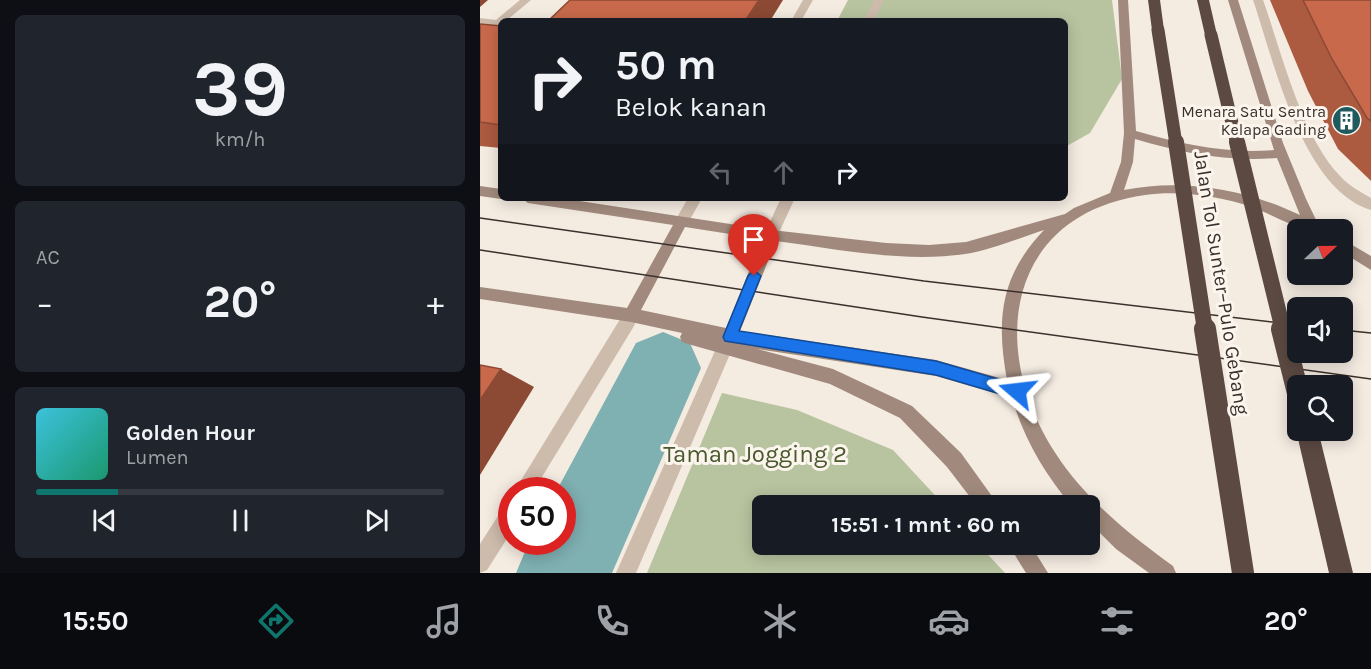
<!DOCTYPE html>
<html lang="id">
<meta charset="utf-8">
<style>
body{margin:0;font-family:Karla,sans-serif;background:#20242c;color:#f1f3f6;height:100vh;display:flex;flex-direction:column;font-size:22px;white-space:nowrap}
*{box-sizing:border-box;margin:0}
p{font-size:20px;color:#9ea1a6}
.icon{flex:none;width:33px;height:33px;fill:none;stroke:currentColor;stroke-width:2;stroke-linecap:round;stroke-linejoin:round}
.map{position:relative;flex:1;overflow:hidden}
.drawer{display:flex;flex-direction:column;gap:15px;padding:15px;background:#0d0f14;width:480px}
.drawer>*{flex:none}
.guide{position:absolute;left:18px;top:18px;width:570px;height:183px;border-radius:9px;box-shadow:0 3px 15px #0003;background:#171b24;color:#f1f3f6;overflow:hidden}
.needle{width:39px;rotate:68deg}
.controls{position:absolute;left:807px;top:219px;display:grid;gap:12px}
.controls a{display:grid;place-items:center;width:66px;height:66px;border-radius:9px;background:#171b24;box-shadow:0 3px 15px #0003;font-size:30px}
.speed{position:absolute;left:18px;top:477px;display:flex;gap:12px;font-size:30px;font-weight:700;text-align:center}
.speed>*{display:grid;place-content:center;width:78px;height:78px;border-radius:50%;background:#171b24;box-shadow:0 3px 15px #0003;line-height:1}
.speed .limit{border:9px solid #d22;background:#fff;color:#111}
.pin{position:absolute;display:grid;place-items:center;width:51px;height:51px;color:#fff;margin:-62px -26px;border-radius:50% 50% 50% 0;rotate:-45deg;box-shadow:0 0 6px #0007}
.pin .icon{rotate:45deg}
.me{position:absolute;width:66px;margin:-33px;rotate:287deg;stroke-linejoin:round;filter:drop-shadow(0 0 4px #0008)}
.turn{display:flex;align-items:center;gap:21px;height:126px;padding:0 18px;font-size:27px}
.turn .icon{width:78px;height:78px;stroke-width:2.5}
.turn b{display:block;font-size:42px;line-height:51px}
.lanes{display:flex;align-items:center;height:57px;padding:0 18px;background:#0003;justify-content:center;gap:30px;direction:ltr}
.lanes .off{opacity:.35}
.big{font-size:45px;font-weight:700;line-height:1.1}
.drawer .widget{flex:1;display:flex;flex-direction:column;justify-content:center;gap:9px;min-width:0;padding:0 21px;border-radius:9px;background:#20242c}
.drawer .dial{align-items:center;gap:0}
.dial b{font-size:78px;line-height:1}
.song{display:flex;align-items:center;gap:18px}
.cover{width:72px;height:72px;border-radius:9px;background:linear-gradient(135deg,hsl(190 70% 55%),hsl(160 70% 35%))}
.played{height:6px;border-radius:3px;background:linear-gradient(90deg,#0f766e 20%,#363941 20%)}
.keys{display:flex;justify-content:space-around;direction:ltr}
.heat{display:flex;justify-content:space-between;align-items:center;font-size:33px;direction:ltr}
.trip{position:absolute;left:272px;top:495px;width:348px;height:60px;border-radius:9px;background:#171b24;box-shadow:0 3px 15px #0003;font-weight:700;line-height:60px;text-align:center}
.menu{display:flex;height:96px;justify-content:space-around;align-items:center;background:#090b0e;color:#9ea1a6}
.menu .icon{width:42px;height:42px}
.menu .on{color:#0f766e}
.menu b{font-size:27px;color:#f1f3f6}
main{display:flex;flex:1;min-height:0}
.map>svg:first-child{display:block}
.green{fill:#b8c4a0}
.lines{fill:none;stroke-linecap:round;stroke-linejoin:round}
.river{fill:#7fb0b2;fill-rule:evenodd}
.service{fill:#cdbbac;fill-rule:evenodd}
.minor{fill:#cdbbac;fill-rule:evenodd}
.tertiary{fill:#cdbbac;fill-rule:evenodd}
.secondary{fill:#a18a7d;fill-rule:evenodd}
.motorway{fill:#5c4a42;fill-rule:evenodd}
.tram{stroke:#3b302b;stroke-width:1.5}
.motorway-bridge-far2{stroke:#5c4a42;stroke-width:13}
.motorway-bridge-far1{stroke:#5c4a42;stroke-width:16}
.motorway-bridge{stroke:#5c4a42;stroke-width:22}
.wall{fill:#ac5a40}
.shaded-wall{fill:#8c4a34}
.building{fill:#c8694b;stroke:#8c4a34;stroke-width:1.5}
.route{fill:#1a73e8;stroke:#114b97;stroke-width:1.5}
.labels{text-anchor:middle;stroke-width:6;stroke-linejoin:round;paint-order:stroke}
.far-poi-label{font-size:16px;fill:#3b302b;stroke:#fbf5ee;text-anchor:end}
.street-label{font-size:20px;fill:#3b302b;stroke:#fbf5ee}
.near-park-label{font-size:24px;fill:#4a5a2e;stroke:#fbf5ee}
</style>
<main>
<section class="drawer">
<div class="widget dial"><b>39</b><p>km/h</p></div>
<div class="widget"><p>AC</p>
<div class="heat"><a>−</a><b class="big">20°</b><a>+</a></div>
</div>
<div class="widget">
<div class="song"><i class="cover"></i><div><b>Golden Hour</b><p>Lumen</p></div></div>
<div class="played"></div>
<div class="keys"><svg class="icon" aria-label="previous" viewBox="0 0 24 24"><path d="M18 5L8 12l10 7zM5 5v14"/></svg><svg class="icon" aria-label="pause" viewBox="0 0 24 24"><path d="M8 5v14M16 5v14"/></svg><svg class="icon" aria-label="next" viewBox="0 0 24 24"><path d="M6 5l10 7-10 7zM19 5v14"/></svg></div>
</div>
</section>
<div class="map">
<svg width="891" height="573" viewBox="0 0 891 573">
<rect width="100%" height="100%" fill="#f4ebe1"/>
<g class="green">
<path d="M 368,0 L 632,0 L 642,79 L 610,133 L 585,147 L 585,21 L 357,21 Z"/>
<path d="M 242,393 L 317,410 L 413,450 L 464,505 L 282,506 L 282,544 L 499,545 L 525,573 L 167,573 Z"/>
</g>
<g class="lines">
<path class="river" d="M 183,332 L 210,343 L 221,368 L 132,573 L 36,573 L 49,542 L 82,542 L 82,490 L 77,490 L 156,343 Z"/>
<g class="service">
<path d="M 394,0 L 404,0 L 394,21 L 384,21 Z"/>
<path d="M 773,0 L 783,0 C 802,53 821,136 861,177 C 869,186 881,192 891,198 L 891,210 C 822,189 794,61 773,0 Z"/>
<path d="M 301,198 L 315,198 L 296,239 L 291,240 L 284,235 Z"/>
</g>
<g class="minor">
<path d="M 40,0 L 51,0 L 26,21 L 21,21 L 21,26 L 0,24 L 0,18 L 16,20 Z"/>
<path d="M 323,0 L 333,0 L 321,21 L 311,21 Z"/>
<path d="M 208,198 L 222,198 L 207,225 L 197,225 L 195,221 Z"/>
</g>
<g class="tertiary">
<path d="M 148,314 L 154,316 L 156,321 L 154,326 L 54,490 L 35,490 L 142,316 Z"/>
<path d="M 245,340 L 251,342 L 253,347 L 156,573 L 136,573 L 239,342 Z"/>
<path d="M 32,502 L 32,531 L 7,570 L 0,573 L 0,544 L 25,505 Z"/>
</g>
<g class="secondary">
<path d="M 638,0 L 648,0 L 656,131 C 701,144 746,154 794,150 L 748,0 L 758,0 L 803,143 L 826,199 L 838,224 L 845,230 C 839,230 832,230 827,230 C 816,228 786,212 772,207 C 739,196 699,190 665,195 C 524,215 508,351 576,454 C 606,500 649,534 693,566 L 696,573 L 669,573 L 636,549 L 609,522 L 609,506 L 592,506 C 565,475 543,437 532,398 L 456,376 L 277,349 L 353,369 L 432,406 L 481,453 L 519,506 L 497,506 L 467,467 L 420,418 L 350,384 L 208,344 L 202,342 L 200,337 L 202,333 L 151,322 L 0,299 L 0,287 L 147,308 L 193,225 L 48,203 L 41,198 L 80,198 L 283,229 L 406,243 L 449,245 L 486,242 L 585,214 L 594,208 L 630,193 L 641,162 L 644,133 ZM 655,139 C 702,153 748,162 797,158 L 820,215 C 766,189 703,178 644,190 L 653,162 ZM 205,227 L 282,239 L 246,328 L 161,310 ZM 564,230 C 520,276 516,320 527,380 L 456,360 L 260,331 L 296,241 C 357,249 423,263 485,254 C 511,250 539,238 564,230 Z"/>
<path d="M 0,186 L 21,189 L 21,198 L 24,198 L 21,199 L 0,196 Z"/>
<path d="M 862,239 L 891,256 L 891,270 L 862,252 Z"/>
<path d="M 528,544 L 550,544 L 568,573 L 546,573 Z"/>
</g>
<g class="motorway">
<path d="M 668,0 L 680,0 L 684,30 L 682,33 L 678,34 L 672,30 Z"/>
<path d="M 717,0 L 729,0 L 737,35 L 735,38 L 731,39 L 725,35 Z"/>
<path d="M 818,427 L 818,430 L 838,430 L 873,573 L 849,573 L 816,430 Z"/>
</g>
<g class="tram">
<path d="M 0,218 L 444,281 L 818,325"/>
<path d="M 0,250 L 442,317 L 891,379"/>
<path d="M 862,330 L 891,333"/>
</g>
<g class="motorway-bridge-far2">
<path d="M 678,30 L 696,144"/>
<path d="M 731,35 L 757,144"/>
</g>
<g class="motorway-bridge-far1">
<path d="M 696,142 L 725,330"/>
<path d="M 757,142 L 803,330"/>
</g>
<g class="motorway-bridge">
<path d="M 725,329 L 763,573"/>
<path d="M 802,329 L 818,393"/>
</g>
</g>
<g class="wall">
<path d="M 790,0 L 891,0 L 891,181 L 858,149 L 828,91 Z"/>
<path d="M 0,24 L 21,26 L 21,148 L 0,146 Z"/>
</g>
<g class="shaded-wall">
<path d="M 0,0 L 8,0 L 0,7 Z"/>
<path d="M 279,0 L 303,0 L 290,21 L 265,21 Z"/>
<path d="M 21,369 L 54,387 L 0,475 L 0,400 Z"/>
</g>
<g class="building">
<path d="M 90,0 L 279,0 L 265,21 L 68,21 Z"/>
<path d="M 823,0 L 891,0 L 891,121 L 887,118 L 852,59 Z"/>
<path d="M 0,24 L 21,26 L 21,125 L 0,122 Z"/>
<path d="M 0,365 L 21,369 L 0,400 Z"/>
</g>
<path class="route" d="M 274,270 L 281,276 L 259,331 L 456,361 L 542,386 L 544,391 L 542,397 L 537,399 L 456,375 L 245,341 L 243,337 L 268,276 Z"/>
<defs>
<symbol id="building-disc" viewBox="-11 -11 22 22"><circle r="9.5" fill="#1f5a5e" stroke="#fbf5ee"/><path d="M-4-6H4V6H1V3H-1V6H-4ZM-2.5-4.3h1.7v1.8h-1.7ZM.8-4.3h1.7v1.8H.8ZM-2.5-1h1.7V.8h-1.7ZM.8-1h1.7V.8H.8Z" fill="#fff"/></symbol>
</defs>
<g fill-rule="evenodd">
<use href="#building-disc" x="850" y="104" width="33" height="33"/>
</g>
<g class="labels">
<g class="far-poi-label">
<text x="846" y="117">Menara Satu Sentra<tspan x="846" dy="18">Kelapa Gading</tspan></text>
</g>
<g class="street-label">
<text transform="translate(742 283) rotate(81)" y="7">Jalan Tol Sunter–Pulo Gebang</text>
</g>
<g class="near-park-label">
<text x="275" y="462">Taman Jogging 2</text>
</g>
</g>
</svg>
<div class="controls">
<a><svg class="needle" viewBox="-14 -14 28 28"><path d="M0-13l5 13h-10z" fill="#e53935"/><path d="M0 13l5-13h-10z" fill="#9ea1a6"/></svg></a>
<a><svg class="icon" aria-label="sound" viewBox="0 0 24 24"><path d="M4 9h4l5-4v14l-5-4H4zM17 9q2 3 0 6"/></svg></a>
<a><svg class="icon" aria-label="search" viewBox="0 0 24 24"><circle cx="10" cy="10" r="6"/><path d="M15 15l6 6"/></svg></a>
</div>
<div class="speed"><div class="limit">50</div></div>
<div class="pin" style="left:274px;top:276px;background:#d93025"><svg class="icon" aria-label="arrive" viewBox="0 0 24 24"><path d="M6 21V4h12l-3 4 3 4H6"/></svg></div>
<svg class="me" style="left:537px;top:391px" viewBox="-20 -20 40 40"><path d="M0-17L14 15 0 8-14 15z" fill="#1a73e8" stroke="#fff" stroke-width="4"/></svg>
<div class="trip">15:51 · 1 mnt · 60 m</div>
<div class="guide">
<div class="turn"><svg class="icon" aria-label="right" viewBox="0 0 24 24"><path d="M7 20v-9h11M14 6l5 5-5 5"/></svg><div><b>50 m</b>Belok kanan</div></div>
<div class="lanes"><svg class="icon off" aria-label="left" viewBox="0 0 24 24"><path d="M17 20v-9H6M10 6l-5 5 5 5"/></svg><svg class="icon off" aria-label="ahead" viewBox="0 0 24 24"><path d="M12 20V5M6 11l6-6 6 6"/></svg><svg class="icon" aria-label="right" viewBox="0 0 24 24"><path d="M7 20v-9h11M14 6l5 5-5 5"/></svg></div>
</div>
</div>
</main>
<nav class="menu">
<b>15:50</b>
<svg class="icon on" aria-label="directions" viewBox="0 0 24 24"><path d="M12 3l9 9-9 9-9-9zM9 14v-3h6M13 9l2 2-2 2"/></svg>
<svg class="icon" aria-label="music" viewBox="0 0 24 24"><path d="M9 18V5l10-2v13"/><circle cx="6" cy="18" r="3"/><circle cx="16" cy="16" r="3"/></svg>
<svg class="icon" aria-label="phone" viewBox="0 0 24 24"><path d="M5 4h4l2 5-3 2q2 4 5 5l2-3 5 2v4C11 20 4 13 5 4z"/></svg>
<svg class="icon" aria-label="climate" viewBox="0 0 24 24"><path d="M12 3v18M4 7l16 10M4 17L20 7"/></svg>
<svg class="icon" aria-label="car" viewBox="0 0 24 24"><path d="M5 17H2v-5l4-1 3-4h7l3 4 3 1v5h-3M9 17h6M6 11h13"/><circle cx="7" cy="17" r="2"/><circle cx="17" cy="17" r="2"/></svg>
<svg class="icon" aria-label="filters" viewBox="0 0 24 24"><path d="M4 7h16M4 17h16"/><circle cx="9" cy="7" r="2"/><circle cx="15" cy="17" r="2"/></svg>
<b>20°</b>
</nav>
